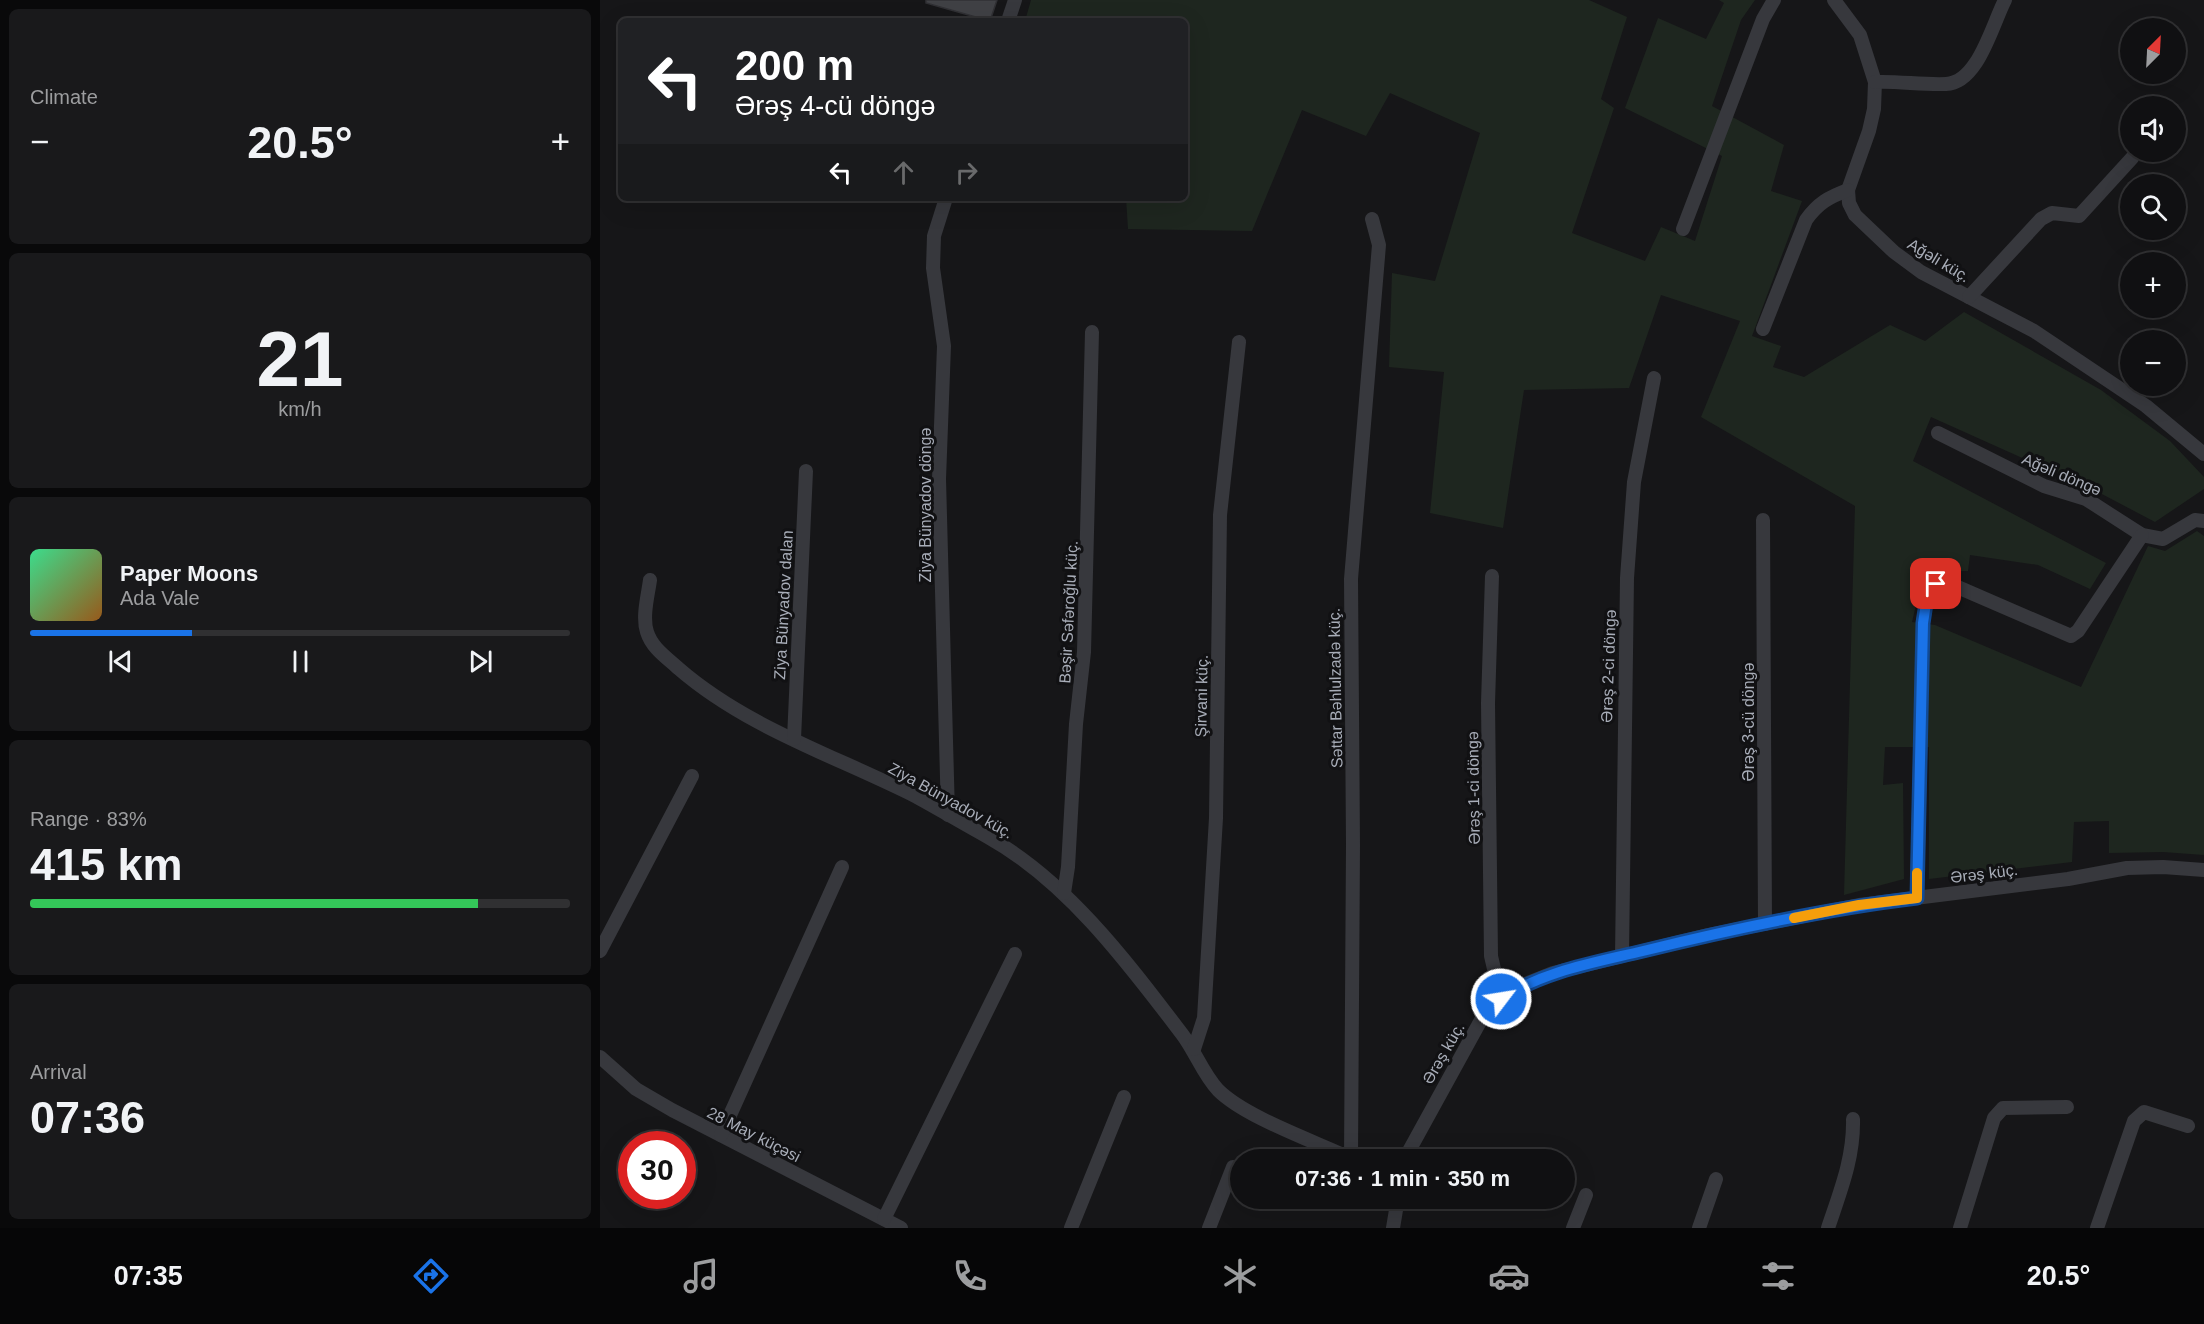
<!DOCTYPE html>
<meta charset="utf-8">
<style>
body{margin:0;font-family:Arial,sans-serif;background:#19191b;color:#f1f3f6;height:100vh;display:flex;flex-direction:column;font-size:22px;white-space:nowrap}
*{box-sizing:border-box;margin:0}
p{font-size:20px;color:#9c9d9f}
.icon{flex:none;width:33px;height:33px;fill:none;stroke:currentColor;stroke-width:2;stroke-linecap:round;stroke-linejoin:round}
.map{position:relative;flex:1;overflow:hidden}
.panel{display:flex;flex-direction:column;gap:9px;padding:9px;background:#09090a;width:600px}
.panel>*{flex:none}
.banner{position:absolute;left:18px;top:18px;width:570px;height:183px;border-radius:9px;box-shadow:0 6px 24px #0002,0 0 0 2px #303032;background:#202124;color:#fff;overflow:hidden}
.needle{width:39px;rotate:24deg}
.tools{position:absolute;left:1520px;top:18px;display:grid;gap:12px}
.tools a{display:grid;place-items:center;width:66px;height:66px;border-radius:50%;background:#101012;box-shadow:0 6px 24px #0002,0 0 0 2px #303032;font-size:30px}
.speed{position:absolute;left:18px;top:1131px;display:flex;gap:12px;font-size:30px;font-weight:700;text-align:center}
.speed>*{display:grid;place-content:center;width:78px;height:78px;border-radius:50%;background:#101012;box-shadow:0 6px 24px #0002,0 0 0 2px #303032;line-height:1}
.speed .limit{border:9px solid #d22;background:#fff;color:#111}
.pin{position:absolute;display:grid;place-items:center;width:51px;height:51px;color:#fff;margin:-26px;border-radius:12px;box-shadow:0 3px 9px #0006}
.me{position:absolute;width:66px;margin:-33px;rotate:59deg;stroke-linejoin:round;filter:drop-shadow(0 0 4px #0008)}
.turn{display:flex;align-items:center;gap:21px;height:126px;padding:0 18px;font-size:27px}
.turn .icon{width:78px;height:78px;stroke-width:2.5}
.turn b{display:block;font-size:42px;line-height:51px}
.lanes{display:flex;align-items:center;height:57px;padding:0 18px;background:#0003;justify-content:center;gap:30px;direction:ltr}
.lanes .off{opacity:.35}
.big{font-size:45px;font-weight:700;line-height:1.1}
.panel .tile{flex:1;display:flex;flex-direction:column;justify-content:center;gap:9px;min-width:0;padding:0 21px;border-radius:9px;background:#19191b}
.panel .dial{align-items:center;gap:0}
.dial b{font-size:78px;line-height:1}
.song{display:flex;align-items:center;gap:18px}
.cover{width:72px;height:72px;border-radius:9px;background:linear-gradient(135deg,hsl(150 70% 55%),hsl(30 70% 35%))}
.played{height:6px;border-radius:3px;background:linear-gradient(90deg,#1a73e8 30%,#303032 30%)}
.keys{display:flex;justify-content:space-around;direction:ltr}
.heat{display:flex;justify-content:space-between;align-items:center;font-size:33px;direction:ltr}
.charge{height:9px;border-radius:4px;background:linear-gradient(90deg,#34c759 83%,#303032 0)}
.trip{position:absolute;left:630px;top:1149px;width:345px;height:60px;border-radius:30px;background:#101012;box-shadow:0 6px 24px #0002,0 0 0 2px #303032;font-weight:700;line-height:60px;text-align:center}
.dock{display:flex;height:96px;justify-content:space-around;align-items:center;background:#060607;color:#9c9d9f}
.dock .icon{width:42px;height:42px}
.dock .active{color:#1a73e8}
.dock b{font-size:27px;color:#f1f3f6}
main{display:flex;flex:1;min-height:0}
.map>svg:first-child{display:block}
.green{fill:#1e261f}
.building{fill:#404145;stroke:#303034;stroke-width:1.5}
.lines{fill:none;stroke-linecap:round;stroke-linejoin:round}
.minor{stroke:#37383d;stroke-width:14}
.route-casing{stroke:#114b97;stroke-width:15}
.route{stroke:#1a73e8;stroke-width:10}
.slow{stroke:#f59e0b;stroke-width:10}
.labels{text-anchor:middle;stroke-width:6;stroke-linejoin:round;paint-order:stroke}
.street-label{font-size:16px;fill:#a8adb8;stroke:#111113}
</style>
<main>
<section class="panel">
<div class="tile"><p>Climate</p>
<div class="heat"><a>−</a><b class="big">20.5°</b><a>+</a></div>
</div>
<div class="tile dial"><b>21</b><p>km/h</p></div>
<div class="tile">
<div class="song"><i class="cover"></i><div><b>Paper Moons</b><p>Ada Vale</p></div></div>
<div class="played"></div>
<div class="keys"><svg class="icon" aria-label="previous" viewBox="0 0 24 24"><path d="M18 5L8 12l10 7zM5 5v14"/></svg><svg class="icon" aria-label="pause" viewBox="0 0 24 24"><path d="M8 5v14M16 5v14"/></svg><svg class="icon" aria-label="next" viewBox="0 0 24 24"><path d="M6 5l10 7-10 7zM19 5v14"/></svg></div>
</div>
<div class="tile"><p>Range · 83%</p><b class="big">415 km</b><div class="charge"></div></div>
<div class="tile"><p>Arrival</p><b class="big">07:36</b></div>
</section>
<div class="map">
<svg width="1604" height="1228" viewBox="0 0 1604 1228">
<rect width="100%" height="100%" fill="#161618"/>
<path class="green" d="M 431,0 L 989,0 L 1027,17 L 1001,99 L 1014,108 L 972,233 L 1045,261 L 1061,227 L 1095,241 L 1122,156 L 1025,108 L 1058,18 L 1106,39 L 1124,3 L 1119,0 L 1155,0 L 1141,20 L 1112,106 L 1184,145 L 1171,191 L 1202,201 L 1152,336 L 1181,346 L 1173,367 L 1204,377 L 1290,325 L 1325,341 L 1364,312 L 1501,390 L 1570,441 L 1604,477 L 1604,489 L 1555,522 L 1500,493 L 1331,417 L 1313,461 L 1506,563 L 1490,589 L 1438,565 L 1370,555 L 1368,571 L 1324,571 L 1312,622 L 1335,625 L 1481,687 L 1548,546 L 1565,551 L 1597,531 L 1604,536 L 1604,855 L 1563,852 L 1509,853 L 1509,821 L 1474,822 L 1472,862 L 1329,879 L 1329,747 L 1285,747 L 1283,785 L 1303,783 L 1304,879 L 1244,895 L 1255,506 L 1101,417 L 1140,321 L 1061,295 L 1029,388 L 924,390 L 903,528 L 830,513 L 844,372 L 789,367 L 792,273 L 835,281 L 880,133 L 790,93 L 766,136 L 702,110 L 652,231 L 528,229 L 526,198 L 585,198 L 585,21 L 425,21 Z"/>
<path class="building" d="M 326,0 L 397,0 L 390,21 L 326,3 Z"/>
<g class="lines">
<g class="minor">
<path d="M 1234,0 L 1260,35 L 1275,82 L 1274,109 L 1269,131 L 1248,190 L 1249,203 L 1255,215 L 1294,252 L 1321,272 L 1434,331 L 1546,406 L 1604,454"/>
<path d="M 408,21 L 415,0"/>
<path d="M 1275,82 C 1299,81 1322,85 1346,84 C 1378,83 1392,25 1405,0"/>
<path d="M 346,198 L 334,236 L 333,268 L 344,346 L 339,479 L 348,815"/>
<path d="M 1083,229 L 1163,19 L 1174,0"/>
<path d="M 1369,297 L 1441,219 L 1452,213 L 1479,216 L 1532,158"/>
<path d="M 1163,329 L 1206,220 C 1218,203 1229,197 1248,190"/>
<path d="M 1338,433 L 1444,486 L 1486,499 L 1542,535 L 1563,539 L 1595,520 L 1604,521"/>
<path d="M 1163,520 L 1165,924"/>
<path d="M 892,576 L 888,703 L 891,956 L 901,999"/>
<path d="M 50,580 C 48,595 42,617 47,632 C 52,648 66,657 78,668 C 147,728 236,756 317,797 C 341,810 364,824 388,837 C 467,881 528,963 582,1034 C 595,1051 603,1074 618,1090 C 646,1118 717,1142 754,1160"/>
<path d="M 194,739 L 206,471"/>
<path d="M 464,893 L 468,867 L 476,724 L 484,652 L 492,332"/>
<path d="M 1317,898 L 1323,623 L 1327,597 L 1336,584 L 1346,582 L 1471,636 L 1478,631 L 1542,535"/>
<path d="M 0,951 L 92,776"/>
<path d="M 1022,956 L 1027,578 L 1034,482 L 1054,378"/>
<path d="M 594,1049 L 604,1018 L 616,818 L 620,515 L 639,342"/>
<path d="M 0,1057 L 36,1089 L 72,1110 L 301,1228"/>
<path d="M 121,1135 L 242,867"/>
<path d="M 751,1158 L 753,845 L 751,579 L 779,245 L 772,219"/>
<path d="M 804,1160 L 881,1020 L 901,999 L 923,985 L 953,973 L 1108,935 L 1259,905 L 1468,879 L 1527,868 L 1563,867 L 1604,870"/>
<path d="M 284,1219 L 415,954"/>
<path d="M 471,1228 L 524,1097"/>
<path d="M 609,1228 L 633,1167"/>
<path d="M 793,1228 L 798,1198"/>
<path d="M 973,1228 L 986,1195"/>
<path d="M 1099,1228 L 1116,1179"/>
<path d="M 1228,1228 C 1240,1192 1254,1158 1253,1119"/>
<path d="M 1360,1228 L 1394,1118 L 1403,1108 L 1467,1107"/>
<path d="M 1497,1228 L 1534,1121 L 1544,1112 L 1588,1126"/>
</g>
</g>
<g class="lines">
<defs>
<path id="route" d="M 901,999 C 944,971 993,963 1043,951 C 1133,929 1224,909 1317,898 L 1323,623 L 1327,597 L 1336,584"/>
</defs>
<use href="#route" class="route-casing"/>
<use href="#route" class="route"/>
<path class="slow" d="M 1194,918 L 1259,905 L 1317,898 L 1317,873"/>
</g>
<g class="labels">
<g class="street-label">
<text transform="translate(1339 260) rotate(31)" y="6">Ağəli küç.</text>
<text transform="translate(1462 474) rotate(23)" y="6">Ağəli döngə</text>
<text transform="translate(325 505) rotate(-90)" y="6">Ziya Bünyadov döngə</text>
<text transform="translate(183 605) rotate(-87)" y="6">Ziya Bünyadov dalan</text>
<text transform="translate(468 612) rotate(-87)" y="6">Bəşir Səfəroğlu küç.</text>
<text transform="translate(1008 666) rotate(-88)" y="6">Ərəş 2-ci döngə</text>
<text transform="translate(735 688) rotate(-91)" y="6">Səttar Bəhlulzadə küç.</text>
<text transform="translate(601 696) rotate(-89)" y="6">Şirvani küç.</text>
<text transform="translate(1148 722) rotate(-90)" y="6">Ərəş 3-cü döngə</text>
<text transform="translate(873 788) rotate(-91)" y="6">Ərəş 1-ci döngə</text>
<text transform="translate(351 800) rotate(29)" y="6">Ziya Bünyadov küç.</text>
<text transform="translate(1384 873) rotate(-7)" y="6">Ərəş küç.</text>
<text transform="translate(843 1053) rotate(-60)" y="6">Ərəş küç.</text>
<text transform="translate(154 1134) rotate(27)" y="6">28 May küçəsi</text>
</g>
</g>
</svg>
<div class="tools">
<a><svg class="needle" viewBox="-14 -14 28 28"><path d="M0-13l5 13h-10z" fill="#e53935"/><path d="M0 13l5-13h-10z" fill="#9c9d9f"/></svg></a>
<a><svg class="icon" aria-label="sound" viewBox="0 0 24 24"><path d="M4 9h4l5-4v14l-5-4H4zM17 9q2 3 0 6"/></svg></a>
<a><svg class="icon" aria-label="search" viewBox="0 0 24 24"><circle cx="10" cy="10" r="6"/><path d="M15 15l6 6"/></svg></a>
<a>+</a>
<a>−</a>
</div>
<div class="speed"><div class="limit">30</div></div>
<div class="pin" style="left:1336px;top:584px;background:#d93025"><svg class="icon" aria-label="arrive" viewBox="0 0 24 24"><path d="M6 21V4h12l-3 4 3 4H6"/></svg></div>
<svg class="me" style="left:901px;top:999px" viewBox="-20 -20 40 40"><circle r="17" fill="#1a73e8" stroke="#fff" stroke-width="3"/><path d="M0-11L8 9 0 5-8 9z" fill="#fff"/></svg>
<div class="trip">07:36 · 1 min · 350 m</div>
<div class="banner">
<div class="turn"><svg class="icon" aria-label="left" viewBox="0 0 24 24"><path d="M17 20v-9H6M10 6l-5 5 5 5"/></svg><div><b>200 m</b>Ərəş 4-cü döngə</div></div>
<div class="lanes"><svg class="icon" aria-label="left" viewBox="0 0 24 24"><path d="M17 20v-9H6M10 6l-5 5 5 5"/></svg><svg class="icon off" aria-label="ahead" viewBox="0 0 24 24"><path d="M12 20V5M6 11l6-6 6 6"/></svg><svg class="icon off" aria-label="right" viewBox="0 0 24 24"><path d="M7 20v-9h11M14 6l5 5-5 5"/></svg></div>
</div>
</div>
</main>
<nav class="dock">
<b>07:35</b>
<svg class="icon active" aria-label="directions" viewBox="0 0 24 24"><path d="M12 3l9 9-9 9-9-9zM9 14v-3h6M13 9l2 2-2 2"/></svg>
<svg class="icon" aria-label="music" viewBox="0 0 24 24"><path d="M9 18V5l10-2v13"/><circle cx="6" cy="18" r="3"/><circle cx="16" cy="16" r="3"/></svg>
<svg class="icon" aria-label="phone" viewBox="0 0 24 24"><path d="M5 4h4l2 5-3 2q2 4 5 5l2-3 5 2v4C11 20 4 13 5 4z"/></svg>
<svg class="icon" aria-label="climate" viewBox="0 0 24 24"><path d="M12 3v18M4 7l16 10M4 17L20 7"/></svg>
<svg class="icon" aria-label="car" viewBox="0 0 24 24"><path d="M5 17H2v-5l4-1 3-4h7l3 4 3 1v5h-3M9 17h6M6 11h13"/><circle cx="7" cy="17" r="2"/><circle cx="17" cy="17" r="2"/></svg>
<svg class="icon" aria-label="filters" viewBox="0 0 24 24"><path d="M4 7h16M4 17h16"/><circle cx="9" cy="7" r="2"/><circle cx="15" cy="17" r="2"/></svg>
<b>20.5°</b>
</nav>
